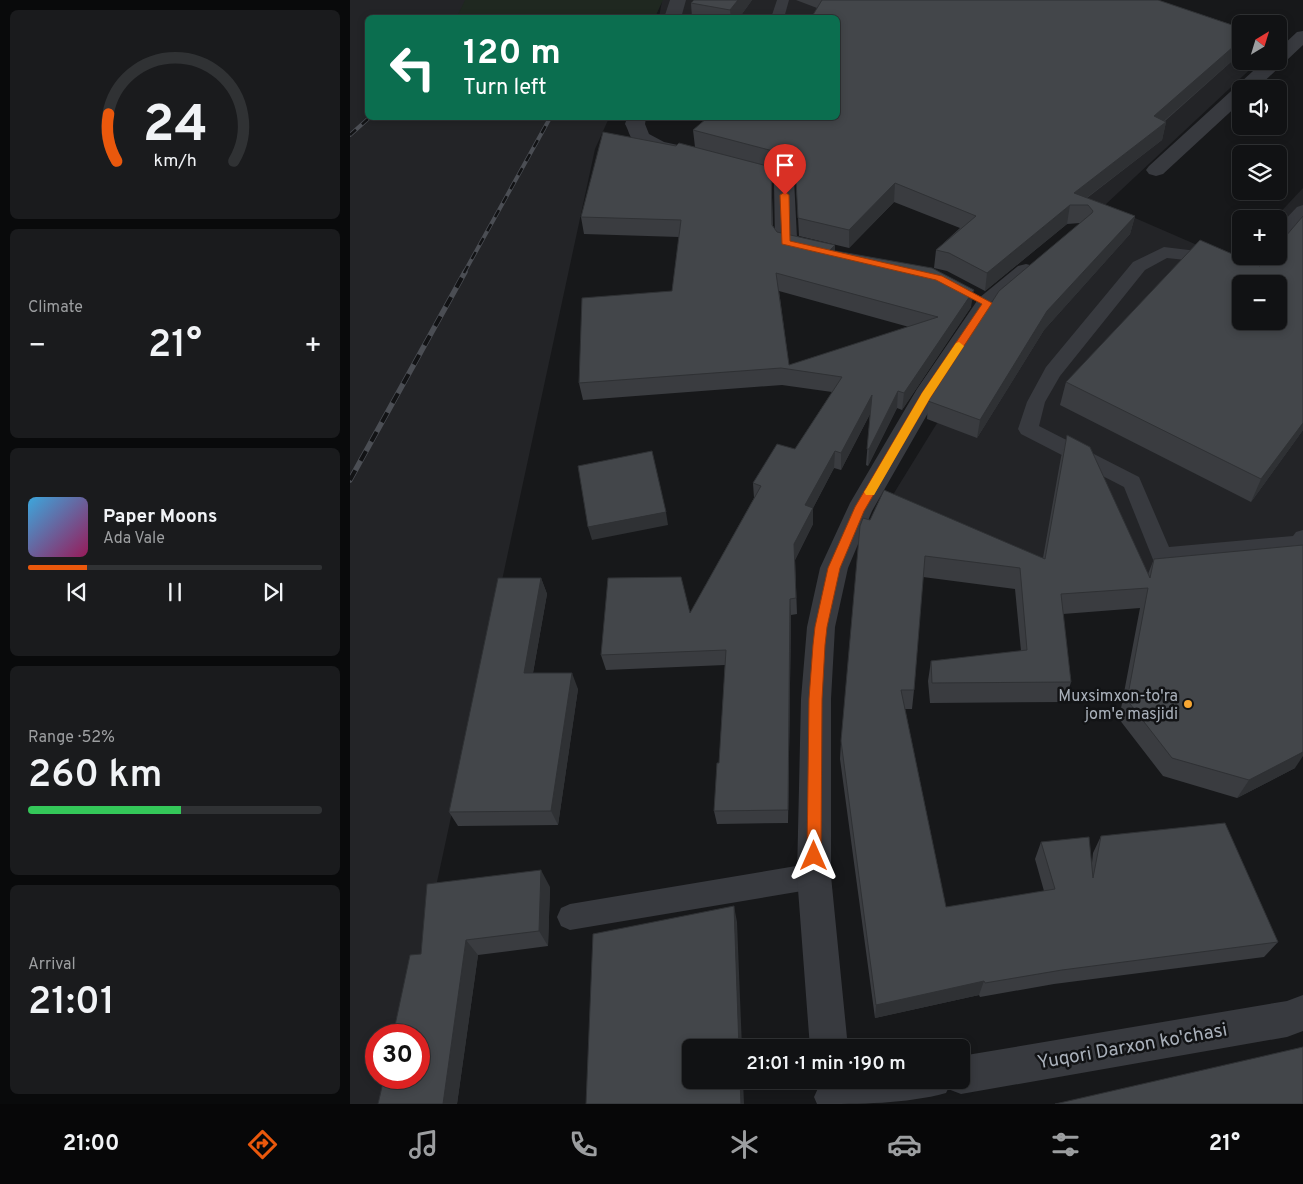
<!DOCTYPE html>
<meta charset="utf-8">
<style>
body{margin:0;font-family:Overpass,sans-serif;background:#1a1b1d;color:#f1f3f6;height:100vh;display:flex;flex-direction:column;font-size:19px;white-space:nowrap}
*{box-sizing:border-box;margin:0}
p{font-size:16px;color:#9c9ea0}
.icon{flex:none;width:28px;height:28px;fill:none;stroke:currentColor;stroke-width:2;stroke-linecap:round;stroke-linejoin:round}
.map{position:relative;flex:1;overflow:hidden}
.sheet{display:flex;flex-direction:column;gap:10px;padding:10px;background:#090a0b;width:350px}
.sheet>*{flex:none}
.top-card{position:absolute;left:15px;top:15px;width:475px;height:105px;border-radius:8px;box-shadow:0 2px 8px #0003,0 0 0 1px #303234;background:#0b6e4f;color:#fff;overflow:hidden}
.needle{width:32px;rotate:38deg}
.controls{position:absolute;left:882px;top:15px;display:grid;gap:10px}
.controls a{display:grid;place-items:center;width:55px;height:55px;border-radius:8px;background:#111214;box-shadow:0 2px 8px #0003,0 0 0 1px #303234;font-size:25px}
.speed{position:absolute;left:15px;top:1024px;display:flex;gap:10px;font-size:25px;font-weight:700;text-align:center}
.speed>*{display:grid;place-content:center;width:65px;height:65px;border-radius:50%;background:#111214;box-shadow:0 2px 8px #0003,0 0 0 1px #303234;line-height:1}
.speed .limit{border:8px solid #d22;background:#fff;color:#111}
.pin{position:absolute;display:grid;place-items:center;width:42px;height:42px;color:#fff;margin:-51px -21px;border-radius:50% 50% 50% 0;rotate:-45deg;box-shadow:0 0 5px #0007}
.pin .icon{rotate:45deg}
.me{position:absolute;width:55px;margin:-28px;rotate:0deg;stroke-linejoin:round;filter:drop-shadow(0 0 4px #0008)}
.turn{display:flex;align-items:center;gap:18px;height:105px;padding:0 15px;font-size:22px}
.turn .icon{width:65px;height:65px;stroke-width:2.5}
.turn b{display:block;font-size:35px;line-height:42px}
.big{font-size:38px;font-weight:600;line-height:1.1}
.sheet .widget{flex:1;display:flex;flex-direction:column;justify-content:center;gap:8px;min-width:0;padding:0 18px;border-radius:8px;background:#1a1b1d}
.sheet .dial{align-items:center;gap:0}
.dial svg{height:130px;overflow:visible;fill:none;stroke:#303234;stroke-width:7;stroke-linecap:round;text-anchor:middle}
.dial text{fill:#f1f3f6;stroke:none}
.song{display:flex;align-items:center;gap:15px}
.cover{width:60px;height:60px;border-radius:8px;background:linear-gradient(135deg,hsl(200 70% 55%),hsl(330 70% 35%))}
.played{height:5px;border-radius:2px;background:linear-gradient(90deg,#ea580c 20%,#303234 20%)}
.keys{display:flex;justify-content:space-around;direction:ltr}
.heat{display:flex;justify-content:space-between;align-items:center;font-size:28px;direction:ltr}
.charge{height:8px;border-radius:4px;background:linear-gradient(90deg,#34c759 52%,#303234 0)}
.trip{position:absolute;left:332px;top:1039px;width:288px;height:50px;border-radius:8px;background:#111214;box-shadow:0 2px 8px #0003,0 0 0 1px #303234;font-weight:600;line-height:50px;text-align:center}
.menu{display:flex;height:80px;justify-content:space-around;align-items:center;background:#070708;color:#9c9ea0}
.menu .icon{width:35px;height:35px}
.menu .on{color:#ea580c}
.menu b{font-size:22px;color:#f1f3f6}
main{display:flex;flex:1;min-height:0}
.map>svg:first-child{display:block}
.built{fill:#232427;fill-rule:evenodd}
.green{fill:#1f2820}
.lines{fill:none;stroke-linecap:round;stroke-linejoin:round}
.service{fill:#383a3f;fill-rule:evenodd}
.minor{fill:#383a3f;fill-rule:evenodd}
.rail-far1-casing{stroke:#4b4e54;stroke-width:4}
.rail-casing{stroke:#4b4e54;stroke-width:5.5}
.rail-far1{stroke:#121315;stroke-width:2.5;stroke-dasharray:8;stroke-linecap:butt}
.rail{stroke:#121315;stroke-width:4;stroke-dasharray:11;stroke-linecap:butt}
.wall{fill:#3a3c40;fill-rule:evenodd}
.shaded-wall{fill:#2f3134}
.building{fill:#43464a;stroke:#2f3134;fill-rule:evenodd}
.route{fill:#ea580c;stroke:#983908}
.slow{fill:#f59e0b}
.poi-dot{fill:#f7a632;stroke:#121315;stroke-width:2}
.labels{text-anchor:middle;stroke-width:5;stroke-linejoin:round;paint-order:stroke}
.poi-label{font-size:16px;fill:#a9b0ba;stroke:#121315;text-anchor:end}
.near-street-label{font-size:19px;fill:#a9b0ba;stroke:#121315}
</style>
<main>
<section class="sheet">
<div class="widget dial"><svg viewBox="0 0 100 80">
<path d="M14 69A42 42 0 1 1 86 69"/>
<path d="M14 69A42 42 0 0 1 9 40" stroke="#ea580c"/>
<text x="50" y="56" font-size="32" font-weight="700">24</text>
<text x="50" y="72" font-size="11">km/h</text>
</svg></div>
<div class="widget"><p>Climate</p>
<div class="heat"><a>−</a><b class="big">21°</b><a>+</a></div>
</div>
<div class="widget">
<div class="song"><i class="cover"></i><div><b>Paper Moons</b><p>Ada Vale</p></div></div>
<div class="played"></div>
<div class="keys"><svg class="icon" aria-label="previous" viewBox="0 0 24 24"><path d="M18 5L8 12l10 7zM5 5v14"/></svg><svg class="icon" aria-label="pause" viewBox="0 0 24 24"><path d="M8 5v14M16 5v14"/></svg><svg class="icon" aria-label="next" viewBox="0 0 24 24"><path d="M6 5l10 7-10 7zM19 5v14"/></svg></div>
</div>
<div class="widget"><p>Range · 52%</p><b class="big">260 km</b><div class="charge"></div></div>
<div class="widget"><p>Arrival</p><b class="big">21:01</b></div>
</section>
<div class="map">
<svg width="953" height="1104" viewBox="0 0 953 1104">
<rect width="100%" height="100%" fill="#17181a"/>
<path class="built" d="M 0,0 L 796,0 L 891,32 L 891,61 L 909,61 L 755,205 L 884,261 L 891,253 L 891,256 L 929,256 L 929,219 L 924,219 L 953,188 L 953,558 L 702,585 L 533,511 L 584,428 L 657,315 L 741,216 L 488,18 L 309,17 L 312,1 L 305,17 L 18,18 L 18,118 L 259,118 L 245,149 L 54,1035 L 26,1035 L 26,1078 L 45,1078 L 39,1104 L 0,1104 ZM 891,284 L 929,284 L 929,321 L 891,321 Z"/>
<path class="green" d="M 115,0 L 313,0 L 305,17 L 107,17 Z"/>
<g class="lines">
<g class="service">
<path d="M 427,0 L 439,0 L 434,18 L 421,18 Z"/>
<path d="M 953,205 L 953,220 L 935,240 L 929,241 L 929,226 L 947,207 Z"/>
<path d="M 814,247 L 847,251 L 888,264 L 893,264 L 900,256 L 917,256 L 904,273 L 898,274 L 887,274 L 845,261 L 817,258 L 795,270 L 710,376 L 695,402 L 689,426 L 789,477 L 819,547 L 943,536 L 946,532 L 953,530 L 953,551 L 812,564 L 804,562 L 774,487 L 671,434 L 668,429 L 677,402 L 696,367 L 783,262 Z"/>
<path d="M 464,863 L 473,867 L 477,876 L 473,885 L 464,889 L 220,930 L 211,926 L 207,917 L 211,908 L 220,904 Z"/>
</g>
<g class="minor">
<path d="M 320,0 L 336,0 L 331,18 L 314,18 Z"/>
<path d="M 953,31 L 953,45 L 906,89 L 891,89 L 891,102 L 813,174 L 806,176 L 799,174 L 796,170 L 799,166 L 914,61 L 929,61 L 929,49 L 947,32 Z"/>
<path d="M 277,118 L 296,118 L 295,124 L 299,134 L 314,142 L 337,147 L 340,151 L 337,155 C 325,158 294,150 284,142 C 280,138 278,129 275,124 Z"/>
<path d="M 386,160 L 441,175 L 444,179 L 447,238 L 471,244 L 474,249 L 471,254 L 463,256 L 428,247 L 425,242 L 424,183 L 379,170 L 376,166 L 379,162 Z"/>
<path d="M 676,264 L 684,266 L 687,271 L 684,276 L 645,308 L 586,399 L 522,511 L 498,568 L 485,627 L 481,699 L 481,876 L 498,1048 L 460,1048 L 447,876 L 451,699 L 457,627 L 470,568 L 500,503 L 567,389 L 629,298 L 668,266 Z"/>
<path d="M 953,995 L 953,1031 L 937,1037 L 611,1094 L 598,1089 L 596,1093 C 556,1104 509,1104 467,1104 L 464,1097 L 470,1084 L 478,1080 L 611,1080 L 611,1056 L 937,1001 Z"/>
</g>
<defs>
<g id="rail-far1">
<path d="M 0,135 L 19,118"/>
<path d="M 114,273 L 200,118"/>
</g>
<path id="rail" d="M 0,480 L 115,272"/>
</defs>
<use href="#rail-far1" class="rail-far1-casing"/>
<use href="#rail" class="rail-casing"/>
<use href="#rail-far1" class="rail-far1"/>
<use href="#rail" class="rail"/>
</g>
<g class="wall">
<path d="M 402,0 L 389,18 L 342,18 L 341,3 Z"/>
<path d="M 446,0 L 808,0 L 891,28 L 891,53 L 815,121 L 816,122 L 812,140 L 737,198 L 785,216 L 780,234 L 694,330 L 627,438 L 577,419 L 578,401 L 730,223 L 717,224 L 635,291 L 597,271 L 584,268 L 586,250 L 610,228 L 544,202 L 499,248 L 449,236 L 446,179 L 442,174 L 421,168 L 423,226 L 427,232 L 485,245 L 485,251 L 621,307 L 552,410 L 547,408 L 518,466 L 516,465 L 520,414 L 491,470 L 484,468 L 463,508 L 463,524 L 445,560 L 447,614 L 441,615 L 438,823 L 367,824 L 364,811 L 369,763 L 375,665 L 256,670 L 251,655 L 340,613 L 404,498 L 403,483 L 445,449 L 482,392 L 432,385 L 233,400 L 229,383 L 322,291 L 329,237 L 234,234 L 231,217 L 326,146 L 345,147 L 343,130 L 488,118 L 467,8 ZM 429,291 L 559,327 L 439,365 Z"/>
<path d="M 716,382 L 953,430 L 901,502 L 710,405 Z"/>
<path d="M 717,435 L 798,574 L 804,559 L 945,768 L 887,798 L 813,776 L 769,719 L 790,608 L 713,614 L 721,682 L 715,702 L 580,703 L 578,681 L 581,661 L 671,651 L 665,589 L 573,577 L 564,690 L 562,709 L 555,709 L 596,907 L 694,891 L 685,859 L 691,842 L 742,863 L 743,853 L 751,836 L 928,942 L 914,957 L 704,984 L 630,997 L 629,995 L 525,1018 L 490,759 L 491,741 L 520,520 L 693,558 L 711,457 Z"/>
<path d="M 191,578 L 197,594 L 183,673 L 228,689 L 208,825 L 108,826 L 99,812 Z"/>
<path d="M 200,887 L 198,946 L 128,955 L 107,1104 L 28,1104 L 71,954 Z"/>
</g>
<g class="shaded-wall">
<path d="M 388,0 L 402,0 L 389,18 L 381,18 L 380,10 Z"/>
<path d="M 891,40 L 891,53 L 799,134 L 804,116 Z"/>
<path d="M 816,122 L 812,140 L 727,205 L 724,193 Z"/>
<path d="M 545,183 L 544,202 L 499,248 L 499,230 Z"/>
<path d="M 720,205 L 717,224 L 635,291 L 637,273 Z"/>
<path d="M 785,216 L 780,234 L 694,330 L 627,438 L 630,420 L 697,311 Z"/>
<path d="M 485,245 L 485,262 L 480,250 Z"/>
<path d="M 624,290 L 621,307 L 552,410 L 554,393 Z"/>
<path d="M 548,391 L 547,408 L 518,466 L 519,449 Z"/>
<path d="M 522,395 L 521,412 L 491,470 L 491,453 Z"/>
<path d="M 953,423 L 953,430 L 901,502 L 911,479 Z"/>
<path d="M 485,451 L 484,468 L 463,508 L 463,524 L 445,560 L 444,544 L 455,505 Z"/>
<path d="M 316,512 L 318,525 L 242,540 L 238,527 Z"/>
<path d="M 191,578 L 197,594 L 180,689 L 174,673 Z"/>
<path d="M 440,599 L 441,615 L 438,823 L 438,810 Z"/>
<path d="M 222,673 L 228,689 L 208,825 L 201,811 Z"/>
<path d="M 953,752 L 953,756 L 945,768 L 887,798 L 899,780 Z"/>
<path d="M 191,870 L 200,887 L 198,946 L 189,931 Z"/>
<path d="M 384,906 L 387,922 L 392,1048 L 389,1048 Z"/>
<path d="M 116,940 L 128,955 L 107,1104 L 93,1104 Z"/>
<path d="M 634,981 L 629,995 L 525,1018 L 526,1005 Z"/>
<path d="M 390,1080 L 393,1080 L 394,1104 L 391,1104 Z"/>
</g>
<g class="building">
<path d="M 344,0 L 388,0 L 380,10 L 341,3 Z"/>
<path d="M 472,0 L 808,0 L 891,28 L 891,40 L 804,116 L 816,122 L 724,193 L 785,216 L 697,311 L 630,420 L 578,401 L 649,291 L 742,213 L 743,211 L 738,205 L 720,205 L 637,273 L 599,253 L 586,250 L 626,216 L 545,183 L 499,230 L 448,218 L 445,161 L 442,156 L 343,130 L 357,118 L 488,118 L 488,18 L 461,18 Z"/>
<path d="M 253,132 L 326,146 L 329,143 L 421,167 L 422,225 L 427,232 L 485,245 L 480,250 L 582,268 L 624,290 L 554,393 L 548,391 L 519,449 L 517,449 L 522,395 L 491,453 L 485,451 L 455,505 L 463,508 L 444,544 L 446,598 L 440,599 L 438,810 L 364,811 L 367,763 L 369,763 L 376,650 L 251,655 L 258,578 L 331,577 L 340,613 L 411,486 L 403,483 L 427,444 L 445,449 L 492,377 L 431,368 L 229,383 L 232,298 L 322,291 L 331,220 L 231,217 ZM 426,273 L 588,317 L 439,365 Z"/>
<path d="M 953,216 L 953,423 L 911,479 L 716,382 L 850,240 L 910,266 L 918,256 L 929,256 L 929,244 ZM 891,284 L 929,284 L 929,321 L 891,321 Z"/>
<path d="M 717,435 L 740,447 L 800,578 L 804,559 L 953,545 L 953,752 L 899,780 L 822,758 L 777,700 L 798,588 L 711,594 L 721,682 L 582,683 L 581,661 L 677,650 L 670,568 L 575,556 L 564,690 L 551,690 L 596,907 L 705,889 L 691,842 L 739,837 L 743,878 L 751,836 L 875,823 L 928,942 L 712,970 L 635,983 L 634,981 L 526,1005 L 491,741 L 510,526 L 513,518 L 520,520 L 534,490 L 695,559 Z"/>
<path d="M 302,451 L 316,512 L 238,527 L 228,466 Z"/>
<path d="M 148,578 L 191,578 L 174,673 L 222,673 L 201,811 L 99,812 Z"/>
<path d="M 191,870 L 189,931 L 116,940 L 93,1104 L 28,1104 L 34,1078 L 69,1078 L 69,1035 L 43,1035 L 60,955 L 71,954 L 77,884 Z"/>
<path d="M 384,906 L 389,1048 L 341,1048 L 341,1080 L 390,1080 L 391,1104 L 236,1104 L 243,934 Z"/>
<path d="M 953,1047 L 953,1104 L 705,1104 Z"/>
</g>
<path class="route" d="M 435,192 L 439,195 L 440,241 L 592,276 L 642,303 L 580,398 L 514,511 L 490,568 L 477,627 L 475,645 L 472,699 L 471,856 L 469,861 L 464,863 L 459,861 L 457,856 L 459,699 L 463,645 L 465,627 L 478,568 L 505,507 L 572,393 L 632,304 L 586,280 L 432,244 L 430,195 Z"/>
<path class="slow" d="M 609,342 L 614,346 L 580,398 L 524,495 L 516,495 L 514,492 L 516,489 L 572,393 L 606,343 Z"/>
<circle class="poi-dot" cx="838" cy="704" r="5"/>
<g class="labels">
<g class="poi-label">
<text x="828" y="701">Muxsimxon-to'ra<tspan x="828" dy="18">jom'e masjidi</tspan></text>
</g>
<g class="near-street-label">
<text transform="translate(782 1045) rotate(-10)" y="7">Yuqori Darxon ko'chasi</text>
</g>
</g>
</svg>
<div class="controls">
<a><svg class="needle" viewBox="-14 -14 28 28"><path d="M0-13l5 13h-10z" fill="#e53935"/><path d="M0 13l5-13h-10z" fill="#9c9ea0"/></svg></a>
<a><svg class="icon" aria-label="sound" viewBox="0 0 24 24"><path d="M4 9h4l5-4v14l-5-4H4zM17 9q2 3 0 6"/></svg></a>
<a><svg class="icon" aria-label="layers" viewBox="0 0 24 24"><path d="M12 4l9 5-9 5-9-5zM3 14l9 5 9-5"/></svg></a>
<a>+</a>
<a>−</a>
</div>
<div class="speed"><div class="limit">30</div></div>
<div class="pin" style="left:435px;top:195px;background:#d93025"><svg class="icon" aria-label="arrive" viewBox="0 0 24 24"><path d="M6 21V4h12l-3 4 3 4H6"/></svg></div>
<svg class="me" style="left:464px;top:856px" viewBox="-20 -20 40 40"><path d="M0-17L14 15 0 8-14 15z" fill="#ea580c" stroke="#fff" stroke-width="4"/></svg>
<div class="trip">21:01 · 1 min · 190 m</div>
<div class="top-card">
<div class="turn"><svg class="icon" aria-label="left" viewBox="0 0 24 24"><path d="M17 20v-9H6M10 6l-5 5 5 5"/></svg><div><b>120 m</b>Turn left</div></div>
</div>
</div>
</main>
<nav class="menu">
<b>21:00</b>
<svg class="icon on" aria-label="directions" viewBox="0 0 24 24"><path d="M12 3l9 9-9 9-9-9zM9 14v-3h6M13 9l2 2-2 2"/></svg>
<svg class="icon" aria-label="music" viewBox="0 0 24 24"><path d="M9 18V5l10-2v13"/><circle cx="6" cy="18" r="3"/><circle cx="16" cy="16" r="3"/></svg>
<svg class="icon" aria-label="phone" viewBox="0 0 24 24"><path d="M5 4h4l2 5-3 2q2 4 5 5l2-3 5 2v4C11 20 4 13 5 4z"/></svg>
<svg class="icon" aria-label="climate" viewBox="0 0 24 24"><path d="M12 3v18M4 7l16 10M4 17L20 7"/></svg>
<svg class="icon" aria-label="car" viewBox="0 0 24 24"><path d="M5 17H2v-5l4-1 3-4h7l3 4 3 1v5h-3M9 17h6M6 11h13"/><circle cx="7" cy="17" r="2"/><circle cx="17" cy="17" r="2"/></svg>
<svg class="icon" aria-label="filters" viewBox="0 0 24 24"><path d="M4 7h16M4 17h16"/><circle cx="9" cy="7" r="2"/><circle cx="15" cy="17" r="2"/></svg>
<b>21°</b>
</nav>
